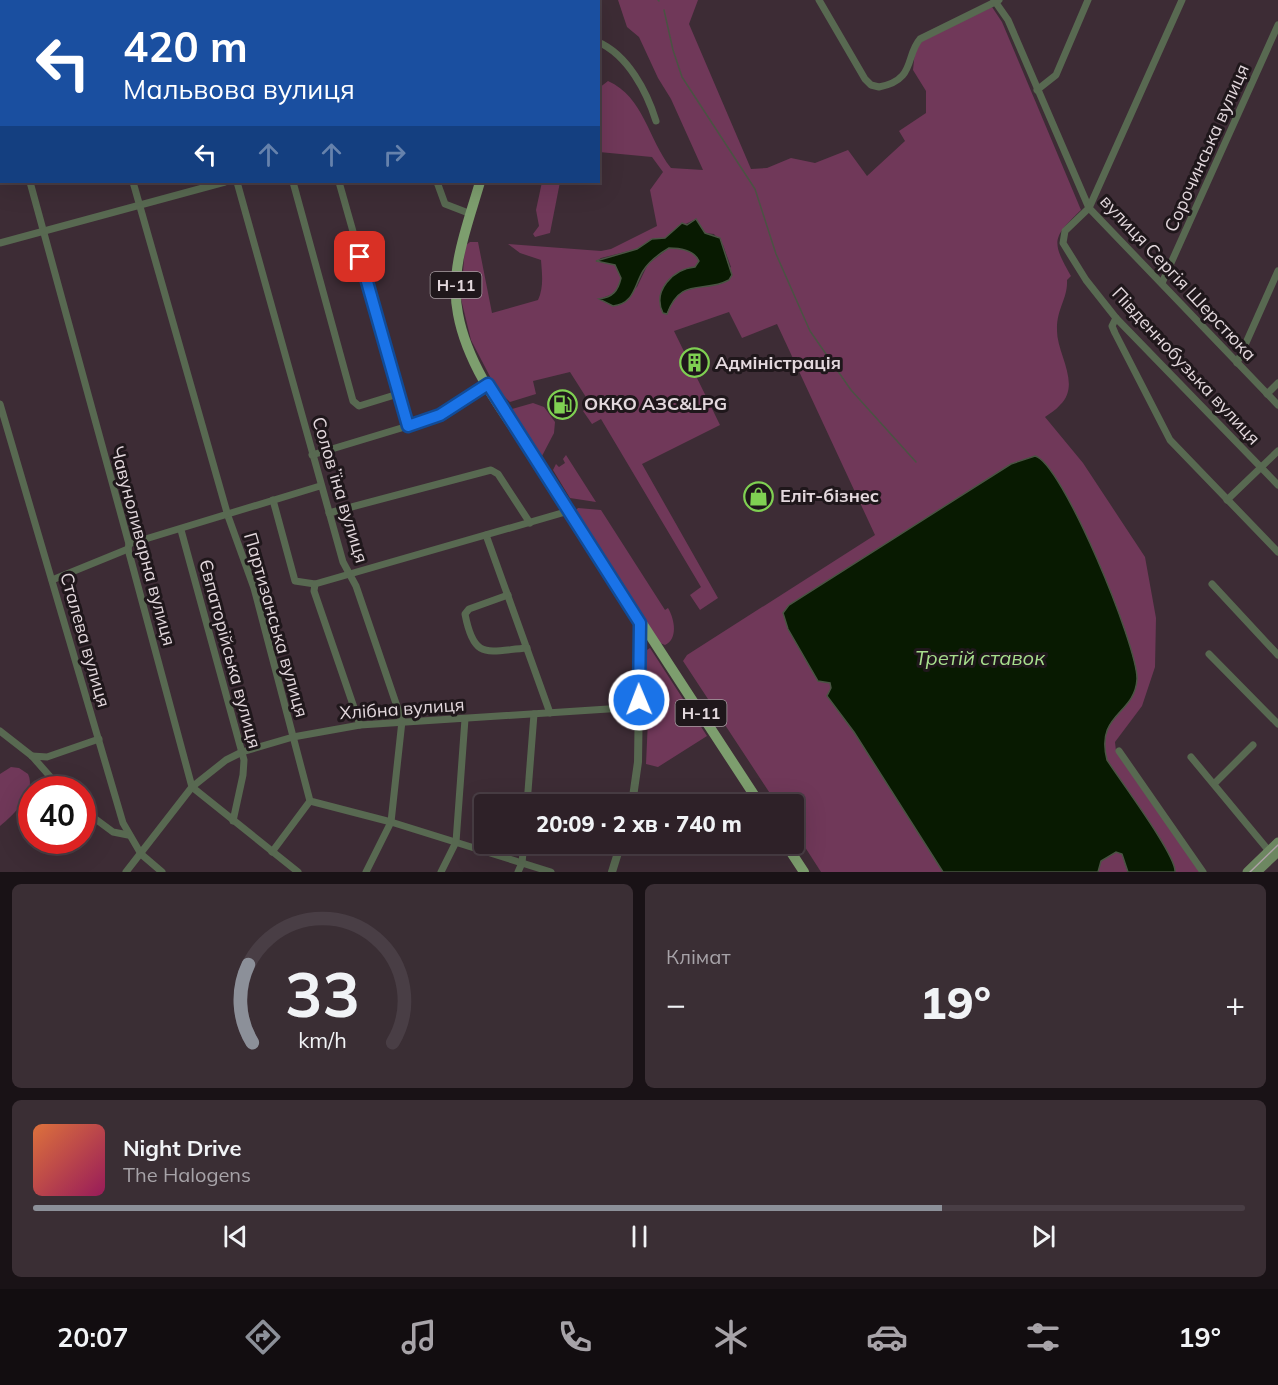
<!DOCTYPE html>
<html lang="uk">
<meta charset="utf-8">
<style>
body{margin:0;font-family:Mulish,sans-serif;background:#3a2e34;color:#f1f3f6;height:100vh;display:flex;flex-direction:column;font-size:22px;white-space:nowrap}
*{box-sizing:border-box;margin:0}
p{font-size:20px;color:#a7a3a8}
.icon{flex:none;width:33px;height:33px;fill:none;stroke:currentColor;stroke-width:2;stroke-linecap:round;stroke-linejoin:round}
.map{position:relative;height:872px;overflow:hidden}
.side{display:flex;flex-direction:column;gap:12px;padding:12px;background:#191216;flex:1}
.side>*{flex:none}
.guide{position:absolute;left:0px;top:0px;width:600px;height:183px;box-shadow:0 6px 24px #0002,0 0 0 2px #493e45;background:#1a4fa0;color:#fff;overflow:hidden}
.speed{position:absolute;left:18px;top:776px;display:flex;gap:12px;font-size:30px;font-weight:700;text-align:center}
.speed>*{display:grid;place-content:center;width:78px;height:78px;border-radius:50%;background:#2e2128;box-shadow:0 6px 24px #0002,0 0 0 2px #493e45;line-height:1}
.speed .limit{border:9px solid #d22;background:#fff;color:#111}
.pin{position:absolute;display:grid;place-items:center;width:51px;height:51px;color:#fff;margin:-26px;border-radius:12px;box-shadow:0 3px 9px #0006}
.me{position:absolute;width:66px;margin:-33px;rotate:359deg;stroke-linejoin:round;filter:drop-shadow(0 0 4px #0008)}
.turn{display:flex;align-items:center;gap:21px;height:126px;padding:0 24px;font-size:27px}
.turn .icon{width:78px;height:78px;stroke-width:2.5}
.turn b{display:block;font-size:42px;line-height:51px}
.lanes{display:flex;align-items:center;height:57px;padding:0 24px;background:#0003;justify-content:center;gap:30px;direction:ltr}
.lanes .off{opacity:.35}
.big{font-size:45px;font-weight:800;line-height:1.1}
.side .widget{flex:1;display:flex;flex-direction:column;justify-content:center;gap:9px;min-width:0;padding:0 21px;border-radius:9px;background:#3a2e34}
.side .dial{align-items:center;gap:0}
.dial svg{height:156px;overflow:visible;fill:none;stroke:#493e45;stroke-width:7;stroke-linecap:round;text-anchor:middle}
.dial text{fill:#f1f3f6;stroke:none}
.song{display:flex;align-items:center;gap:18px}
.cover{width:72px;height:72px;border-radius:9px;background:linear-gradient(135deg,hsl(20 70% 55%),hsl(330 70% 35%))}
.played{height:6px;border-radius:3px;background:linear-gradient(90deg,#8c9099 75%,#493e45 75%)}
.keys{display:flex;justify-content:space-around;direction:ltr}
.heat{display:flex;justify-content:space-between;align-items:center;font-size:33px;direction:ltr}
.side .tiles{flex:1;display:grid;gap:12px;grid-template-columns:1fr 1fr}
.widget:last-child{grid-column:span 2}
.trip{position:absolute;left:474px;top:794px;width:330px;height:60px;border-radius:6px;background:#2e2128;box-shadow:0 6px 24px #0002,0 0 0 2px #493e45;font-weight:800;line-height:60px;text-align:center}
.menu{display:flex;height:96px;justify-content:space-around;align-items:center;background:#120d10;color:#a7a3a8}
.menu .icon{width:42px;height:42px}
.menu .active{color:#8c9099}
.menu b{font-size:27px;color:#f1f3f6}
.map>svg:first-child{display:block}
.green{fill:#703859;fill-rule:evenodd}
.water{fill:#081a01;stroke:#4a5343;stroke-width:1.5}
.lines{fill:none;stroke-linecap:round;stroke-linejoin:round}
.stream{stroke:#4a5343;stroke-width:1.5}
.minor{stroke:#586951;stroke-width:7}
.tertiary{stroke:#586951;stroke-width:8}
.secondary{stroke:#6d8761;stroke-width:9}
.primary{stroke:#7d9e6e;stroke-width:10}
.tram{stroke:#ada0a6;stroke-width:1.5}
.route-casing{stroke:#114b97;stroke-width:15}
.route{stroke:#1a73e8;stroke-width:10}
.labels{text-anchor:middle;stroke-width:6;stroke-linejoin:round;paint-order:stroke}
.shield{fill:#1f171b;stroke:#a89ea3;stroke-width:1.5}
.shield-label{font-size:16px;font-weight:bold;fill:#e3d8dd}
.street-label{font-size:18px;fill:#e3d8dd;stroke:#1f171b}
.poi-label{font-size:18px;font-weight:bold;fill:#e3d8dd;stroke:#1f171b;text-anchor:start}
.water-label{font-size:20px;font-style:italic;fill:#a7de8d;stroke:#1f171b}
</style>
<div class="map">
<svg width="1278" height="872" viewBox="0 0 1278 872">
<rect width="100%" height="100%" fill="#3d2c35"/>
<g class="green">
<path d="M 618,0 L 698,0 L 689,24 L 751,169 L 767,168 L 791,158 L 815,163 L 848,150 L 867,176 L 905,141 L 899,131 L 926,113 L 926,91 L 913,70 L 915,51 L 923,40 L 992,7 L 1002,22 L 1081,210 C 1052,238 1051,241 1071,276 L 1067,280 C 1068,298 1057,308 1057,329 C 1056,353 1082,384 1060,405 C 1056,410 1050,413 1045,417 L 1083,463 L 1145,557 L 1156,618 L 1155,667 L 1142,706 L 1115,742 L 1116,751 L 1200,872 L 821,872 L 794,830 L 794,804 L 777,804 L 683,661 L 687,655 L 875,535 L 777,324 L 742,338 L 729,312 L 674,331 L 720,425 L 642,464 L 718,598 L 700,610 L 690,595 L 701,587 L 601,419 L 592,424 L 583,411 L 591,405 L 570,372 L 533,381 L 536,394 L 510,402 L 497,390 L 471,340 L 461,299 L 465,246 L 470,242 L 478,242 L 492,313 L 538,300 C 544,287 542,274 541,260 L 520,253 L 508,244 L 601,251 L 611,249 L 657,226 L 650,190 L 663,172 L 652,157 L 599,152 L 599,88 L 608,81 C 644,97 648,139 671,168 L 703,170 L 671,99 L 658,78 L 639,37 L 627,27 ZM 696,219 L 705,233 L 714,234 L 723,245 L 731,267 L 709,284 L 681,292 L 670,306 L 661,295 L 668,280 L 695,267 L 699,261 C 694,250 680,248 669,248 L 648,264 L 637,287 L 613,306 L 600,299 L 615,293 L 622,278 L 615,265 L 597,261 L 601,258 L 637,249 L 652,239 L 665,239 L 675,229 Z"/>
<path d="M 542,182 L 560,182 L 550,233 L 535,237 L 533,234 L 539,226 L 536,210 Z"/>
<path d="M 533,403 L 544,407 L 555,422 L 554,433 L 542,456 L 511,412 L 512,409 Z"/>
<path d="M 566,455 L 596,502 L 570,498 L 553,470 L 556,464 L 559,467 L 565,463 L 563,459 Z"/>
<path d="M 578,508 L 601,510 L 665,610 L 668,608 C 675,620 678,639 665,645 L 660,643 L 575,511 Z"/>
<path d="M 650,648 L 707,736 L 658,767 L 646,764 L 648,720 L 654,720 L 652,698 L 647,698 L 642,653 Z"/>
<path d="M 11,767 L 19,768 L 28,774 C 37,793 13,815 0,826 L 0,774 Z"/>
</g>
<g class="water">
<path d="M 696,219 L 705,233 L 720,238 L 732,275 L 729,280 C 703,294 681,276 667,314 L 663,313 C 652,291 673,269 695,267 L 699,261 C 694,250 680,248 669,248 C 659,254 649,261 643,271 C 634,286 634,304 613,306 L 599,299 C 613,297 618,291 621,278 L 615,265 L 596,261 L 637,249 L 652,239 L 665,238 L 682,223 L 687,225 Z"/>
<path d="M 1035,456 C 1062,462 1138,647 1137,679 C 1135,715 1095,713 1107,760 C 1119,779 1177,856 1175,872 L 1128,872 L 1122,854 L 1116,852 L 1101,861 L 1098,872 L 943,872 L 854,732 L 827,696 L 831,688 L 830,683 L 818,681 L 788,629 L 783,613 L 789,605 L 1011,464 Z"/>
</g>
<g class="lines">
<g class="stream">
<path d="M 658,0 L 659,1"/>
<path d="M 664,10 L 673,50 L 682,77 L 755,189 L 776,254 L 810,331 L 851,390 L 916,462"/>
</g>
<g class="minor">
<path d="M 191,0 L 191,2"/>
<path d="M 292,0 L 292,2"/>
<path d="M 386,0 L 387,2"/>
<path d="M 484,0 L 484,2"/>
<path d="M 565,0 L 566,2"/>
<path d="M 819,0 L 865,79 L 871,85 L 879,87 C 916,80 905,56 920,39 L 999,0"/>
<path d="M 994,0 L 1008,20 L 1089,208 L 1278,405"/>
<path d="M 1182,0 L 1089,208 L 1065,231 L 1063,243 L 1086,280 L 1116,318 L 1278,485"/>
<path d="M 598,42 C 628,55 647,92 656,121"/>
<path d="M 0,71 L 2,77"/>
<path d="M 1037,90 L 1056,75 L 1088,0"/>
<path d="M 30,182 L 129,544 L 128,549 L 192,787 L 298,872"/>
<path d="M 133,182 L 228,516 L 254,588 L 310,801 L 391,822 L 551,872"/>
<path d="M 237,182 L 343,562 L 356,586 L 402,721 L 391,822 L 366,872"/>
<path d="M 293,182 L 353,401 L 359,406 L 398,394"/>
<path d="M 339,182 L 408,426 L 440,415 L 488,384"/>
<path d="M 437,182 L 445,204 L 471,214"/>
<path d="M 0,243 L 225,182"/>
<path d="M 1162,283 L 1278,25"/>
<path d="M 1116,318 L 1112,326 L 1115,333 L 1170,440 L 1278,552"/>
<path d="M 1237,363 L 1278,271"/>
<path d="M 1267,394 L 1278,383"/>
<path d="M 0,404 L 123,823 L 141,854 L 162,872"/>
<path d="M 312,455 L 408,426"/>
<path d="M 273,500 L 295,581 L 315,584 L 314,591 L 360,725"/>
<path d="M 1227,500 L 1278,451"/>
<path d="M 329,513 L 491,470 L 498,474 L 530,523"/>
<path d="M 181,530 L 244,760 L 243,775 L 233,821"/>
<path d="M 486,535 L 550,713"/>
<path d="M 129,544 L 320,486"/>
<path d="M 52,580 L 128,549"/>
<path d="M 315,584 L 569,511"/>
<path d="M 1212,584 L 1278,655"/>
<path d="M 508,595 L 469,609 L 465,614 C 474,661 487,651 527,648"/>
<path d="M 1209,654 L 1278,724"/>
<path d="M 0,731 L 32,756 L 61,789"/>
<path d="M 1119,751 L 1203,872"/>
<path d="M 32,756 L 47,757 L 99,739"/>
<path d="M 1191,757 L 1269,851"/>
<path d="M 1215,783 L 1253,745"/>
<path d="M 527,804 L 534,714"/>
<path d="M 82,809 L 113,832 L 128,835"/>
<path d="M 272,852 L 310,801"/>
<path d="M 126,872 L 192,787 L 226,760 L 242,752 L 293,737 L 360,725 L 639,707"/>
<path d="M 441,872 L 456,842 L 465,719"/>
<path d="M 518,872 L 522,863 L 524,843"/>
</g>
<g class="tertiary">
<path d="M 632,804 L 638,762 L 640,623"/>
<path d="M 612,872 L 621,843"/>
</g>
<g class="secondary">
<path d="M 1247,872 L 1278,842"/>
<path d="M 1257,872 L 1278,852"/>
</g>
<g class="primary">
<path d="M 71,2 L 94,0"/>
<path d="M 532,2 L 533,0"/>
<path d="M 0,6 L 2,6"/>
<path d="M 480,182 C 468,224 449,269 458,314 C 469,374 515,427 547,477 C 617,586 689,695 760,804"/>
<path d="M 785,843 L 804,872"/>
</g>
<path class="tram" d="M 1250,872 L 1278,845"/>
</g>
<g class="lines">
<defs>
<path id="route" d="M 360,257 L 408,426 L 440,415 L 488,384 L 640,623 L 639,700"/>
</defs>
<use href="#route" class="route-casing"/>
<use href="#route" class="route"/>
</g>
<defs>
<symbol id="building-ring" viewBox="-11 -11 22 22"><circle r="9.5" fill="#1f171b" stroke="#7fd052" stroke-width="1.5"/><path d="M-4-6H4V6H1V3H-1V6H-4ZM-2.5-4.3h1.7v1.8h-1.7ZM.8-4.3h1.7v1.8H.8ZM-2.5-1h1.7V.8h-1.7ZM.8-1h1.7V.8H.8Z" fill="#7fd052"/></symbol>
<symbol id="fuel-ring" viewBox="-11 -11 22 22"><circle r="9.5" fill="#1f171b" stroke="#7fd052" stroke-width="1.5"/><path d="M-5.5-6h7V0h2V4h1.3V-2.5L3-4.5l.8-.8L6-3V5H2.5V1h-1V6h-7ZM-4.2-4.7v3.2H.2V-4.7Z" fill="#7fd052"/></symbol>
<symbol id="shop-ring" viewBox="-11 -11 22 22"><circle r="9.5" fill="#1f171b" stroke="#7fd052" stroke-width="1.5"/><path d="M-5-2.5h2.3a2.7 3.5 0 0 1 5.4 0H5L5.5 6h-11ZM-1.5-2.5h3a1.5 2.3 0 0 0-3 0Z" fill="#7fd052"/></symbol>
</defs>
<g fill-rule="evenodd">
<use href="#building-ring" x="678" y="346" width="33" height="33"/>
<use href="#fuel-ring" x="546" y="388" width="33" height="33"/>
<use href="#shop-ring" x="742" y="480" width="33" height="33"/>
</g>
<g class="labels">
<g class="shield">
<rect x="430.5" y="272" width="51" height="26" rx="4.5"/>
<rect x="675.5" y="700" width="51" height="26" rx="4.5"/>
</g>
<g class="shield-label">
<text x="456" y="291">Н-11</text>
<text x="701" y="719">Н-11</text>
</g>
<g class="street-label">
<text transform="translate(1207 148) rotate(-66)" y="6">Сорочинська вулиця</text>
<text transform="translate(1178 278) rotate(47)" y="6">вулиця Сергія Шерстюка</text>
<text transform="translate(1186 366) rotate(47)" y="6">Південнобузька вулиця</text>
<text transform="translate(340 490) rotate(73)" y="6">Соловʼїна вулиця</text>
<text transform="translate(143 546) rotate(75)" y="6">Чавуноливарна вулиця</text>
<text transform="translate(276 625) rotate(74)" y="6">Партизанська вулиця</text>
<text transform="translate(85 640) rotate(74)" y="6">Сталева вулиця</text>
<text transform="translate(230 654) rotate(75)" y="6">Євпаторійська вулиця</text>
<text transform="translate(402 709) rotate(-4)" y="6">Хлібна вулиця</text>
</g>
<g class="poi-label">
<text x="715" y="369">Адміністрація</text>
<text x="584" y="410">ОККО АЗС&amp;LPG</text>
<text x="780" y="502">Еліт-бізнес</text>
</g>
<g class="water-label">
<text x="980" y="665">Третій ставок</text>
</g>
</g>
</svg>
<div class="speed"><div class="limit">40</div></div>
<div class="pin" style="left:360px;top:257px;background:#d93025"><svg class="icon" aria-label="arrive" viewBox="0 0 24 24"><path d="M6 21V4h12l-3 4 3 4H6"/></svg></div>
<svg class="me" style="left:639px;top:700px" viewBox="-20 -20 40 40"><circle r="17" fill="#1a73e8" stroke="#fff" stroke-width="3"/><path d="M0-11L8 9 0 5-8 9z" fill="#fff"/></svg>
<div class="trip">20:09 · 2 хв · 740 m</div>
<div class="guide">
<div class="turn"><svg class="icon" aria-label="left" viewBox="0 0 24 24"><path d="M17 20v-9H6M10 6l-5 5 5 5"/></svg><div><b>420 m</b>Мальвова вулиця</div></div>
<div class="lanes"><svg class="icon" aria-label="left" viewBox="0 0 24 24"><path d="M17 20v-9H6M10 6l-5 5 5 5"/></svg><svg class="icon off" aria-label="ahead" viewBox="0 0 24 24"><path d="M12 20V5M6 11l6-6 6 6"/></svg><svg class="icon off" aria-label="ahead" viewBox="0 0 24 24"><path d="M12 20V5M6 11l6-6 6 6"/></svg><svg class="icon off" aria-label="right" viewBox="0 0 24 24"><path d="M7 20v-9h11M14 6l5 5-5 5"/></svg></div>
</div>
</div>
<section class="side">
<div class="tiles">
<div class="widget dial"><svg viewBox="0 0 100 80">
<path d="M14 69A42 42 0 1 1 86 69"/>
<path d="M14 69A42 42 0 0 1 12 29" stroke="#8c9099"/>
<text x="50" y="56" font-size="32" font-weight="700">33</text>
<text x="50" y="72" font-size="11">km/h</text>
</svg></div>
<div class="widget"><p>Клімат</p>
<div class="heat"><a>−</a><b class="big">19°</b><a>+</a></div>
</div>
<div class="widget">
<div class="song"><i class="cover"></i><div><b>Night Drive</b><p>The Halogens</p></div></div>
<div class="played"></div>
<div class="keys"><svg class="icon" aria-label="previous" viewBox="0 0 24 24"><path d="M18 5L8 12l10 7zM5 5v14"/></svg><svg class="icon" aria-label="pause" viewBox="0 0 24 24"><path d="M8 5v14M16 5v14"/></svg><svg class="icon" aria-label="next" viewBox="0 0 24 24"><path d="M6 5l10 7-10 7zM19 5v14"/></svg></div>
</div>
</div>
</section>
<nav class="menu">
<b>20:07</b>
<svg class="icon active" aria-label="directions" viewBox="0 0 24 24"><path d="M12 3l9 9-9 9-9-9zM9 14v-3h6M13 9l2 2-2 2"/></svg>
<svg class="icon" aria-label="music" viewBox="0 0 24 24"><path d="M9 18V5l10-2v13"/><circle cx="6" cy="18" r="3"/><circle cx="16" cy="16" r="3"/></svg>
<svg class="icon" aria-label="phone" viewBox="0 0 24 24"><path d="M5 4h4l2 5-3 2q2 4 5 5l2-3 5 2v4C11 20 4 13 5 4z"/></svg>
<svg class="icon" aria-label="climate" viewBox="0 0 24 24"><path d="M12 3v18M4 7l16 10M4 17L20 7"/></svg>
<svg class="icon" aria-label="car" viewBox="0 0 24 24"><path d="M5 17H2v-5l4-1 3-4h7l3 4 3 1v5h-3M9 17h6M6 11h13"/><circle cx="7" cy="17" r="2"/><circle cx="17" cy="17" r="2"/></svg>
<svg class="icon" aria-label="filters" viewBox="0 0 24 24"><path d="M4 7h16M4 17h16"/><circle cx="9" cy="7" r="2"/><circle cx="15" cy="17" r="2"/></svg>
<b>19°</b>
</nav>
